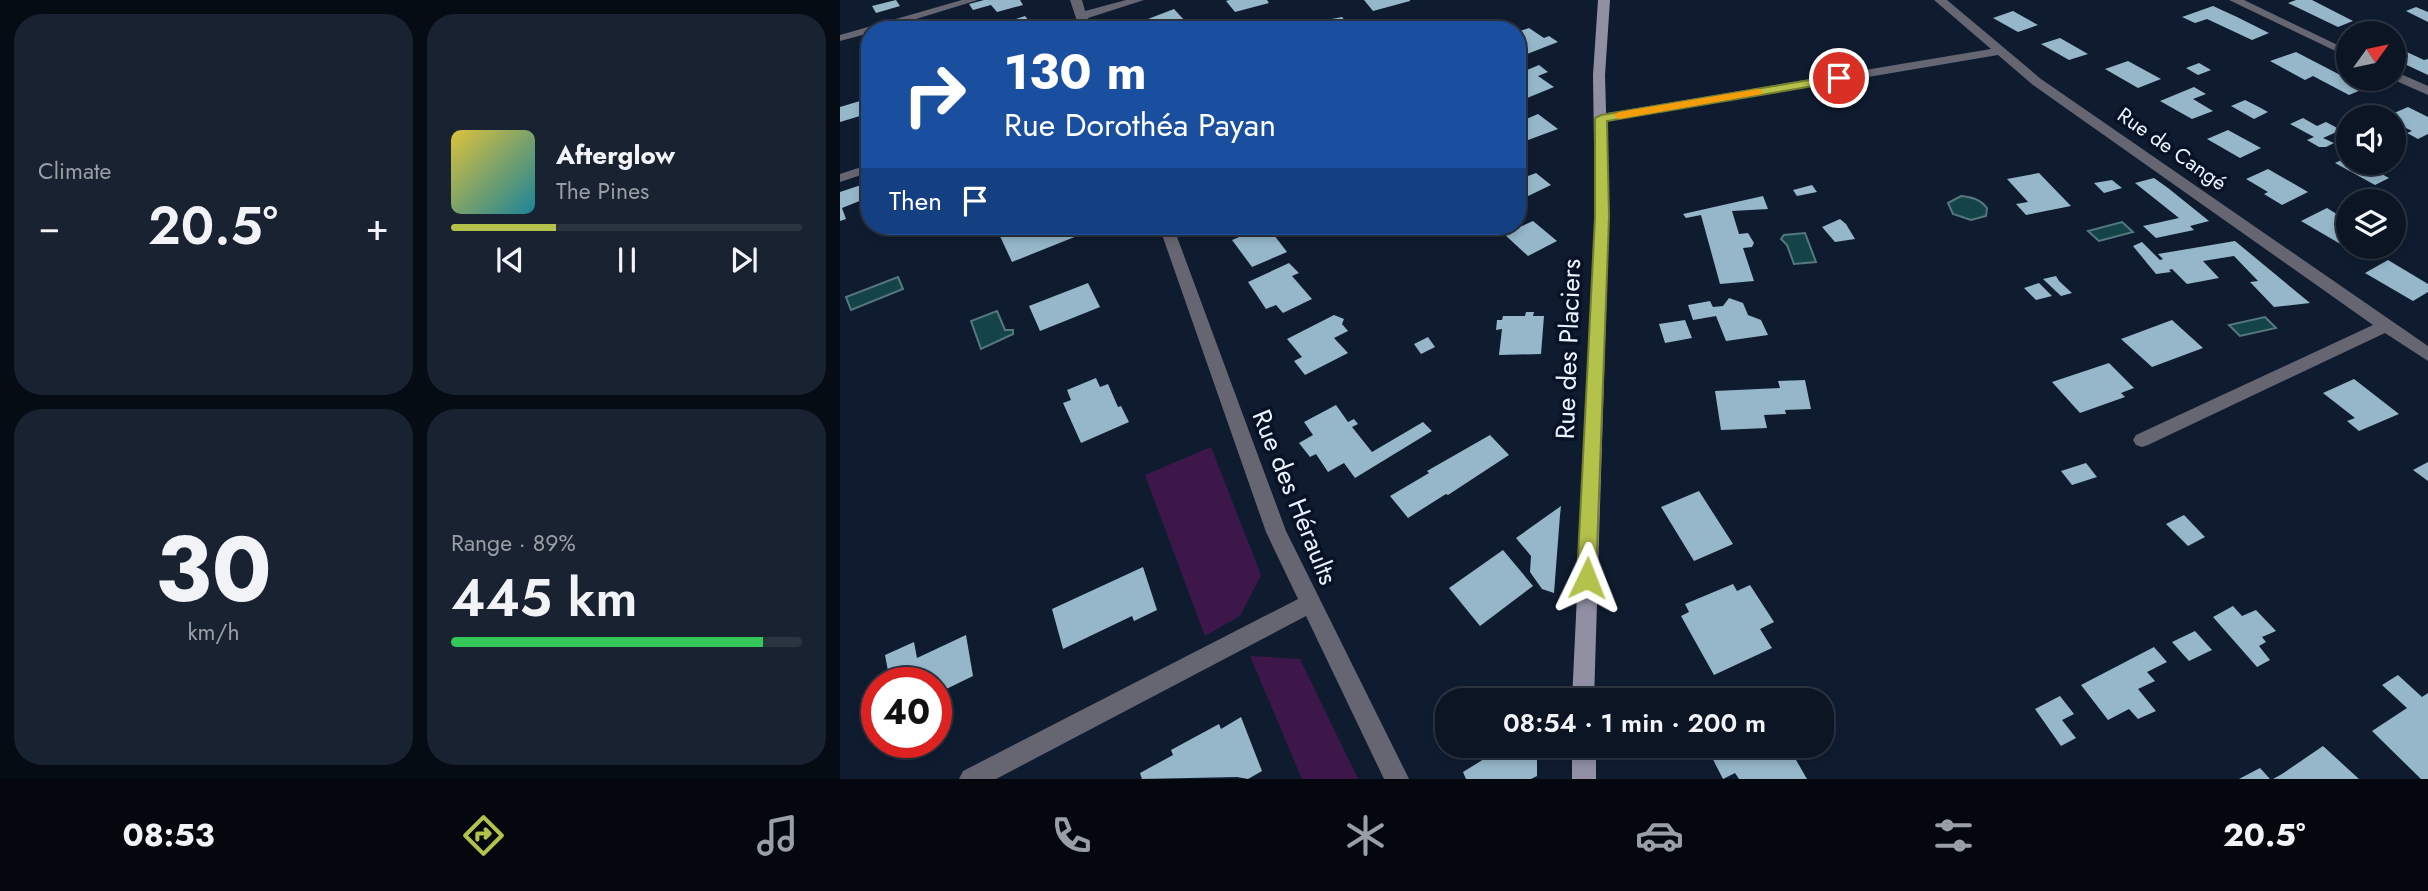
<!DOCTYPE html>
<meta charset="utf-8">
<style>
body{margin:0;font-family:Jost,sans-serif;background:#192231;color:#f1f3f6;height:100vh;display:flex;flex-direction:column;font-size:26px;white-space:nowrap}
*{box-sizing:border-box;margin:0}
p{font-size:23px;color:#9a9fa6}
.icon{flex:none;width:38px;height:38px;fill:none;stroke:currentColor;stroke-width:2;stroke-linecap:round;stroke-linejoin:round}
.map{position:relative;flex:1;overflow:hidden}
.drawer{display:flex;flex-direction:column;gap:14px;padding:14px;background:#060c14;width:840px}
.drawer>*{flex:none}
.hud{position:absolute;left:21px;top:21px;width:665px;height:214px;border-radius:28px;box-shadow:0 4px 10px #0003,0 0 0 2px #2b3441;background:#1a4fa0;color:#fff;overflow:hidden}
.needle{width:46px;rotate:57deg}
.controls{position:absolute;left:1496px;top:21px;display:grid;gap:14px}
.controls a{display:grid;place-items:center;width:70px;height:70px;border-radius:50%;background:#0b1524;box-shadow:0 4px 10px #0003,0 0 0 2px #2b3441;font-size:35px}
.speed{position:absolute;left:21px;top:667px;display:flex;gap:14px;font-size:35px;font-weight:700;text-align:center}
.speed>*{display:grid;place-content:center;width:91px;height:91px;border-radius:50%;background:#0b1524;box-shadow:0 4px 10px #0003,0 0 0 2px #2b3441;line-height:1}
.speed .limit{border:10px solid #d22;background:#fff;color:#111}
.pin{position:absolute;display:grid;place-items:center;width:60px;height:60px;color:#fff;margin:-30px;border:4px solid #fff;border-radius:50%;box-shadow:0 2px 7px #0007}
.me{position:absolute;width:77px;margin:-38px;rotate:2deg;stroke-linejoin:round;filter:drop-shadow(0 0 5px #0008)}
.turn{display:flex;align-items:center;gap:24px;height:147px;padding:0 28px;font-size:32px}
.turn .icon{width:91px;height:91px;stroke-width:2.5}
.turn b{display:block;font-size:49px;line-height:60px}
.then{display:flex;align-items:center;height:66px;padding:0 28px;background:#0003;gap:14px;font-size:26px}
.big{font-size:52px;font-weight:600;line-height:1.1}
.drawer .widget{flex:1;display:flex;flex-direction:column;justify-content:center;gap:10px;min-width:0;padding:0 24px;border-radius:28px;background:#192231}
.drawer .dial{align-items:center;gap:0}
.dial b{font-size:91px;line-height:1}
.song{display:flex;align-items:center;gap:21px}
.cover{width:84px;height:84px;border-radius:10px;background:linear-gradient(135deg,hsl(50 70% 55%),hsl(190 70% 35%))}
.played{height:7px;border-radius:4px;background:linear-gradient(90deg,#b3c24b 30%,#2b3441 30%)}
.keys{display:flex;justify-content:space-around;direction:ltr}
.heat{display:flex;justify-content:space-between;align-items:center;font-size:38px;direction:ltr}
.charge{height:10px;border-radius:5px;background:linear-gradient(90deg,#34c759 89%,#2b3441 0)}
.drawer .tiles{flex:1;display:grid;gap:14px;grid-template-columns:repeat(2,1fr)}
.trip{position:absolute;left:595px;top:688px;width:399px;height:70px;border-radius:28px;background:#0b1524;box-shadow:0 4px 10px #0003,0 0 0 2px #2b3441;font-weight:600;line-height:70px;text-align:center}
.dock{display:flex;height:112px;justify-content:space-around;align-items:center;background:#04080e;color:#9a9fa6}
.dock .icon{width:49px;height:49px}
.dock .on{color:#b3c24b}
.dock b{font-size:32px;color:#f1f3f6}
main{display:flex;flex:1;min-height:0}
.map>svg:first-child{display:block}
.green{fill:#3e174a}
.water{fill:#154448;stroke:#55787f;stroke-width:2}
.building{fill:#95b7c9}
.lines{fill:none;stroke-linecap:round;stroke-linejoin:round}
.lane{fill:#666572;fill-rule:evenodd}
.street{fill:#666572;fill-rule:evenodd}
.secondary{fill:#918fa4;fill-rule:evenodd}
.route{fill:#b3c24b;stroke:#747e31;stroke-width:2}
.slow{fill:#f59e0b}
.labels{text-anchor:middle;stroke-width:7;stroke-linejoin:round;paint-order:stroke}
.far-street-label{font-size:21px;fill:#ebf3ff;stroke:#071226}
.street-label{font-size:26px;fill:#ebf3ff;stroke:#071226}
</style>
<main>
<section class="drawer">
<div class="tiles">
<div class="widget"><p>Climate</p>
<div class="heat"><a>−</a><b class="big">20.5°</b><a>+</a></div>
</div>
<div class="widget">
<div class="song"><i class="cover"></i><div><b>Afterglow</b><p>The Pines</p></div></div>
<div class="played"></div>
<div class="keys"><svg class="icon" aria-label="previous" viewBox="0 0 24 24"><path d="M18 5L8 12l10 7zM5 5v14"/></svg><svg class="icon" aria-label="pause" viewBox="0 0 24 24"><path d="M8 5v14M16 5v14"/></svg><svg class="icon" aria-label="next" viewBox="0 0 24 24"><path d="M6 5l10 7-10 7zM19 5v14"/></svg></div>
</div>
<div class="widget dial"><b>30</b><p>km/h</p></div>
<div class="widget"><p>Range · 89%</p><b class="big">445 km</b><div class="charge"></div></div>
</div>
</section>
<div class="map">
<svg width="1588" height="779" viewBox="0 0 1588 779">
<rect width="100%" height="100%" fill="#0f1c30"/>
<g class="green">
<path d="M 371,447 L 421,575 L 400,616 L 365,636 L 305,475 Z"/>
<path d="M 410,656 L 460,659 L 518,779 L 462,779 Z"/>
</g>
<g class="water">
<path d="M 1121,196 C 1131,197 1140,199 1147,208 L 1146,216 L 1131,220 L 1113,214 L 1108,203 Z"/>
<path d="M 1282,222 L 1293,232 L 1259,241 L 1248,231 Z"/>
<path d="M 965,233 L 976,262 L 954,264 L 947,245 L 941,239 L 944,235 Z"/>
<path d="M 58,277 L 63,289 L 11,310 L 6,297 Z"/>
<path d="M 157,311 L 165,330 L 173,330 L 173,334 L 141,349 L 131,321 Z"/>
<path d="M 1425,317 L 1436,328 L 1400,336 L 1389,325 Z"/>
</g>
<g class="building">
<path d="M 56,0 L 60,6 L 36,13 L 32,6 Z"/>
<path d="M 144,0 L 180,0 L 183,5 L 157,12 L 151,5 L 133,10 L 129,4 Z"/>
<path d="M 389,0 L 427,0 L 429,3 L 395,12 L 386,1 Z"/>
<path d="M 524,0 L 570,0 L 570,1 L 533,11 Z"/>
<path d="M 1456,0 L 1472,0 L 1513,21 L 1498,27 L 1448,3 Z"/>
<path d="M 1373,6 L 1397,17 L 1429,33 L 1412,40 L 1367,19 L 1355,23 L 1342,17 Z"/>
<path d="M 1576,7 L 1588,12 L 1588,22 L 1566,11 Z"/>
<path d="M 334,9 L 345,21 L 316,30 L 300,30 L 295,24 Z"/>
<path d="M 1173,11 L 1198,25 L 1178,32 L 1153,18 Z"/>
<path d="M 185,16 L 190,22 L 194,21 L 200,30 L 162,30 L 158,25 Z"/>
<path d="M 502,17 L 512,29 L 460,30 L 468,27 L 466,24 Z"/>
<path d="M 128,22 L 134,30 L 103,30 L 103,29 Z"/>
<path d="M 689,28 L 704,38 L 709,36 L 718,42 L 687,54 L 677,47 L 677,32 Z"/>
<path d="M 1220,38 L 1248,54 L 1229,60 L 1201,44 Z"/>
<path d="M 1554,46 L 1584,60 L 1588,59 L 1588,75 L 1554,59 Z"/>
<path d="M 1456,52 L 1508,79 L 1528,87 L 1509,95 L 1473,76 L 1465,80 L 1430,61 Z"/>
<path d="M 1288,61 L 1321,79 L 1298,88 L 1265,69 Z"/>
<path d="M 1359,63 L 1371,70 L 1358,75 L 1346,68 Z"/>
<path d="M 699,65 L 708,72 L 698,76 L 714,87 L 677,102 L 677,74 Z"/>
<path d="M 1354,87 L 1366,94 L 1353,99 L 1373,111 L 1352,119 L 1320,101 Z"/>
<path d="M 30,98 L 30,113 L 0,122 L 0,107 Z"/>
<path d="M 1405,100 L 1417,106 L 1428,112 L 1414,119 L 1391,106 Z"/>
<path d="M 1568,107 L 1588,117 L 1588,134 L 1578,139 L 1567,133 L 1572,131 L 1554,122 L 1554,117 L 1545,117 Z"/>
<path d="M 698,114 L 718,129 L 677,144 L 677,123 Z"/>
<path d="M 1463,118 L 1477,126 L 1486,122 L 1501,130 L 1483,138 L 1494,143 L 1486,147 L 1479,147 L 1467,140 L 1474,137 L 1450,124 Z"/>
<path d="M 1388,130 L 1421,148 L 1400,158 L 1367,139 Z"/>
<path d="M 1508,157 L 1508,163 L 1521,163 L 1549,178 L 1535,185 L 1495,163 Z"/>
<path d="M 1428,169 L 1468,192 L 1442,205 L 1424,194 L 1428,192 L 1406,179 Z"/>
<path d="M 681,170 L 688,176 L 696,173 L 711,185 L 680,200 L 677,197 L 677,172 Z"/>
<path d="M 1199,173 L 1231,206 L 1186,215 L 1176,204 L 1188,202 L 1167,179 Z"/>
<path d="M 1314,178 L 1328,188 L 1369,221 L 1350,226 L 1354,230 L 1316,238 L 1303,226 L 1339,218 L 1295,183 Z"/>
<path d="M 1272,180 L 1282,188 L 1264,193 L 1254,183 Z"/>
<path d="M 21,185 L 27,198 L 2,208 L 6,219 L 0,221 L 0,192 Z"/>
<path d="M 972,185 L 977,192 L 957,196 L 953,190 Z"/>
<path d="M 923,196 L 928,209 L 892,211 L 899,234 L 908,233 L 914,243 L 912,247 L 903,248 L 914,281 L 880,284 L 861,215 L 846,218 L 843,214 Z"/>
<path d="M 1487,208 L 1508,221 L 1508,247 L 1514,247 L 1509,249 L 1461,221 Z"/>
<path d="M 1000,219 L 1006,224 L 1015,239 L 995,242 L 982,227 Z"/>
<path d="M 693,221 L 717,241 L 688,256 L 664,234 Z"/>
<path d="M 181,226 L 262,226 L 172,262 L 159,234 Z"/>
<path d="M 426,226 L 439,226 L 443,231 L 434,235 L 447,252 L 412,267 L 392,240 Z"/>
<path d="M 1395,241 L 1470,303 L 1434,307 L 1410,282 L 1418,281 L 1394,256 L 1363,261 L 1379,278 L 1347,284 L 1332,269 L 1329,270 L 1331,272 L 1316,274 L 1293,246 L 1302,242 L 1320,260 L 1323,259 L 1318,254 Z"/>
<path d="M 1548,260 L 1588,284 L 1588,292 L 1573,301 L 1525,273 Z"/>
<path d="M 449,263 L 459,273 L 452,276 L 472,299 L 443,313 L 436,305 L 426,309 L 408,282 Z"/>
<path d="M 1216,276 L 1219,281 L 1232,293 L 1221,296 L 1203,279 Z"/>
<path d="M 248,283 L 260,307 L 200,331 L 189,306 Z"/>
<path d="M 1199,283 L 1212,296 L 1196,300 L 1184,288 Z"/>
<path d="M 889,298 L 903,303 L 908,315 L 921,320 L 928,335 L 886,341 L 876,316 L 853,320 L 848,305 L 870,301 L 873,307 L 883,306 Z"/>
<path d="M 686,312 L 694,312 L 693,316 L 704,316 L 701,354 L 659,355 L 662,329 L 656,330 L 657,320 L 662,320 L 663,316 L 685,316 Z"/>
<path d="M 494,315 L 504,319 L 502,324 L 508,331 L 494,338 L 508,353 L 465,375 L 454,361 L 462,357 L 447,339 Z"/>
<path d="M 845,320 L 852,338 L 825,343 L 819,324 Z"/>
<path d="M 1332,320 L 1363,348 L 1312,367 L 1281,339 Z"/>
<path d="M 588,337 L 595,347 L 581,354 L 574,344 Z"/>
<path d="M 1269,363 L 1294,388 L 1281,393 L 1285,397 L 1240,413 L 1212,382 Z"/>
<path d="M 256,378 L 260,387 L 268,384 L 278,407 L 281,406 L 289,422 L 241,443 L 223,403 L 231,400 L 227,390 Z"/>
<path d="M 1514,379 L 1559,414 L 1519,431 L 1507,421 L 1515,418 L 1483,393 Z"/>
<path d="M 965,380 L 971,409 L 945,410 L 946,414 L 924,415 L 927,428 L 881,430 L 875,391 L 940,388 L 938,381 Z"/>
<path d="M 496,405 L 508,422 L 514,419 L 518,424 L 512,427 L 532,452 L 583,422 L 592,431 L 515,478 L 504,463 L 488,472 L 476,454 L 470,457 L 459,443 L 473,435 L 464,422 Z"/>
<path d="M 650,435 L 669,455 L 608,495 L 606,494 L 568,518 L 550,496 L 589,473 L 587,471 Z"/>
<path d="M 1588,462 L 1588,481 L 1573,470 Z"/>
<path d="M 1246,463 L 1257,477 L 1232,485 L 1221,471 Z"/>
<path d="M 859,491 L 893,544 L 854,561 L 821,507 Z"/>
<path d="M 721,506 L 720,515 L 714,593 L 702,589 L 690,572 L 691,556 L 676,538 Z"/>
<path d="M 1344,515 L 1365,537 L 1348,546 L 1326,524 Z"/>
<path d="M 663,550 L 693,586 L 640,626 L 609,588 Z"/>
<path d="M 303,567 L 317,610 L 294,621 L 292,616 L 223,649 L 212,609 Z"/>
<path d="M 893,584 L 897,591 L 910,585 L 934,622 L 920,629 L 932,648 L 874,675 L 841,616 L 849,612 L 845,604 Z"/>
<path d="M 1393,606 L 1402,616 L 1416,610 L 1436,631 L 1422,637 L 1426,642 L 1419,646 L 1430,660 L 1417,667 L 1373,617 Z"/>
<path d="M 1355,631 L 1372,650 L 1349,661 L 1332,642 Z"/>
<path d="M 126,635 L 133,676 L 96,694 L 96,682 L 42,682 L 41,675 L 48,671 L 45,655 L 74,642 L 77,658 Z"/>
<path d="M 1314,647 L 1327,662 L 1307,672 L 1315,681 L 1298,689 L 1316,711 L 1298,719 L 1289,709 L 1268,720 L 1241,685 Z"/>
<path d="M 1558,675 L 1582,697 L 1588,693 L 1588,779 L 1581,779 L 1532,731 L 1567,708 L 1542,685 Z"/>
<path d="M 1220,696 L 1234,714 L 1222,720 L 1236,738 L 1221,746 L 1195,709 Z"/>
<path d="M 401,717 L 422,771 L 408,779 L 397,777 L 302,779 L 300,773 L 333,755 L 331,750 L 379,724 L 381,729 Z"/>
<path d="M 665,746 L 697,746 L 697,776 L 691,779 L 626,779 L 623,772 Z"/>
<path d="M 866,746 L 948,746 L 967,779 L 899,779 L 895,773 L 883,779 Z"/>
<path d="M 1483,746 L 1519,779 L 1433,779 L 1442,774 Z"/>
<path d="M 1420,768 L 1430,779 L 1399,779 Z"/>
</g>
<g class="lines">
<g class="lane">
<path d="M 122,0 L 138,0 L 40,30 L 30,30 L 30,33 L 0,41 L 0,35 Z"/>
<path d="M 30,164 L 30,172 L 0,182 L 0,174 Z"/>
</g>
<g class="street">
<path d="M 230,0 L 242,0 L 245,11 L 286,0 L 304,0 L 248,18 L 252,30 L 240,30 Z"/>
<path d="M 1094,0 L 1107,0 L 1201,79 L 1588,346 L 1588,361 L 1545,333 L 1308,445 L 1302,447 L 1296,445 L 1293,440 L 1296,435 L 1533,325 L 1193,85 L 1158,55 L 761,122 L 755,118 L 761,114 L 1151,49 Z"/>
<path d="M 1389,0 L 1404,0 L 1508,50 L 1508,57 Z"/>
<path d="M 1554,71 L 1588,86 L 1588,95 L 1552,79 Z"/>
<path d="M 319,226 L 333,226 L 446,531 L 569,779 L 544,779 L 466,616 L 156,779 L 119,779 L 123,771 L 458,599 L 426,532 Z"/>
</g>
<g class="secondary">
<path d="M 758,0 L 770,0 L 765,75 L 769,217 L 754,700 L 732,700 L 755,217 L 753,75 Z"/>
<rect x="732" y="746" width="24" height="33"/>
</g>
</g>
<path class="route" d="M 999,75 L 1005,78 L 1003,81 L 767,121 L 769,217 L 756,578 L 753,584 L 747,587 L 740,584 L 737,578 L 755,217 L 755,118 L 761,115 Z"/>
<path class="slow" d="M 918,89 L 922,90 L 922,94 L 779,119 L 773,115 L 779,112 Z"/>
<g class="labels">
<g class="far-street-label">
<text transform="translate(1332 149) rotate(35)" y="7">Rue de Cangé</text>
</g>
<g class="street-label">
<text transform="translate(728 349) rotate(-88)" y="9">Rue des Placiers</text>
<text transform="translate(455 497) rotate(68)" y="9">Rue des Héraults</text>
</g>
</g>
</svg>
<div class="controls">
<a><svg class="needle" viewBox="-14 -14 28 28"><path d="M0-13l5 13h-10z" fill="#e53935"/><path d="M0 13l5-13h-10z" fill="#9a9fa6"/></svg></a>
<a><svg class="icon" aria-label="sound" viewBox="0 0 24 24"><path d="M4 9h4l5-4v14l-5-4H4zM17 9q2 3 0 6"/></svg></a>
<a><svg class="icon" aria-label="layers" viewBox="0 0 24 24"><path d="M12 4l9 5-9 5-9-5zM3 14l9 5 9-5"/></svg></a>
</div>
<div class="speed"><div class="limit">40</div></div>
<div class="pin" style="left:999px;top:78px;background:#d93025"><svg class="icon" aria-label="arrive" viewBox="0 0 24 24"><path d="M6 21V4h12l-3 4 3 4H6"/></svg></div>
<svg class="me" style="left:747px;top:578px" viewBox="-20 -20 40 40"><path d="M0-17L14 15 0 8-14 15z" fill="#b3c24b" stroke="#fff" stroke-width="4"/></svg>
<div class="trip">08:54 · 1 min · 200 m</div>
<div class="hud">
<div class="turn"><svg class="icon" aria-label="right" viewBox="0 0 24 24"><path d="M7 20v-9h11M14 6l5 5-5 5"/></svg><div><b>130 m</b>Rue Dorothéa Payan</div></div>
<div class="then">Then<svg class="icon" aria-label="arrive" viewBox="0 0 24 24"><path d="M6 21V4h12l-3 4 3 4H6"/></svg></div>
</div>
</div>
</main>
<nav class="dock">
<b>08:53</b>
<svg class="icon on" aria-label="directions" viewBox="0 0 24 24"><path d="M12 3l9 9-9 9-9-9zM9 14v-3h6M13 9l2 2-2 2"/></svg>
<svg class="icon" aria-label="music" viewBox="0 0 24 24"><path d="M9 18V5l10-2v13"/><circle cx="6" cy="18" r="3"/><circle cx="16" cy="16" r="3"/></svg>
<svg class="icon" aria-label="phone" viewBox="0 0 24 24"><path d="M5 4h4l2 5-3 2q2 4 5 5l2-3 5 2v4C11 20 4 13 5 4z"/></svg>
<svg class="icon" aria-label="climate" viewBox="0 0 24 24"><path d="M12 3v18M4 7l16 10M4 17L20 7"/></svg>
<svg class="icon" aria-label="car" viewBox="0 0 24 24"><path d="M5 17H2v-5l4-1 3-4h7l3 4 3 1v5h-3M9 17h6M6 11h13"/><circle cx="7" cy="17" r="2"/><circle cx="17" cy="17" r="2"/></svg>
<svg class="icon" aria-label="filters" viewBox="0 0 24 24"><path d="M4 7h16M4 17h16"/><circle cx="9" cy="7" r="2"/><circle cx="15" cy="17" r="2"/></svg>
<b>20.5°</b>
</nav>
